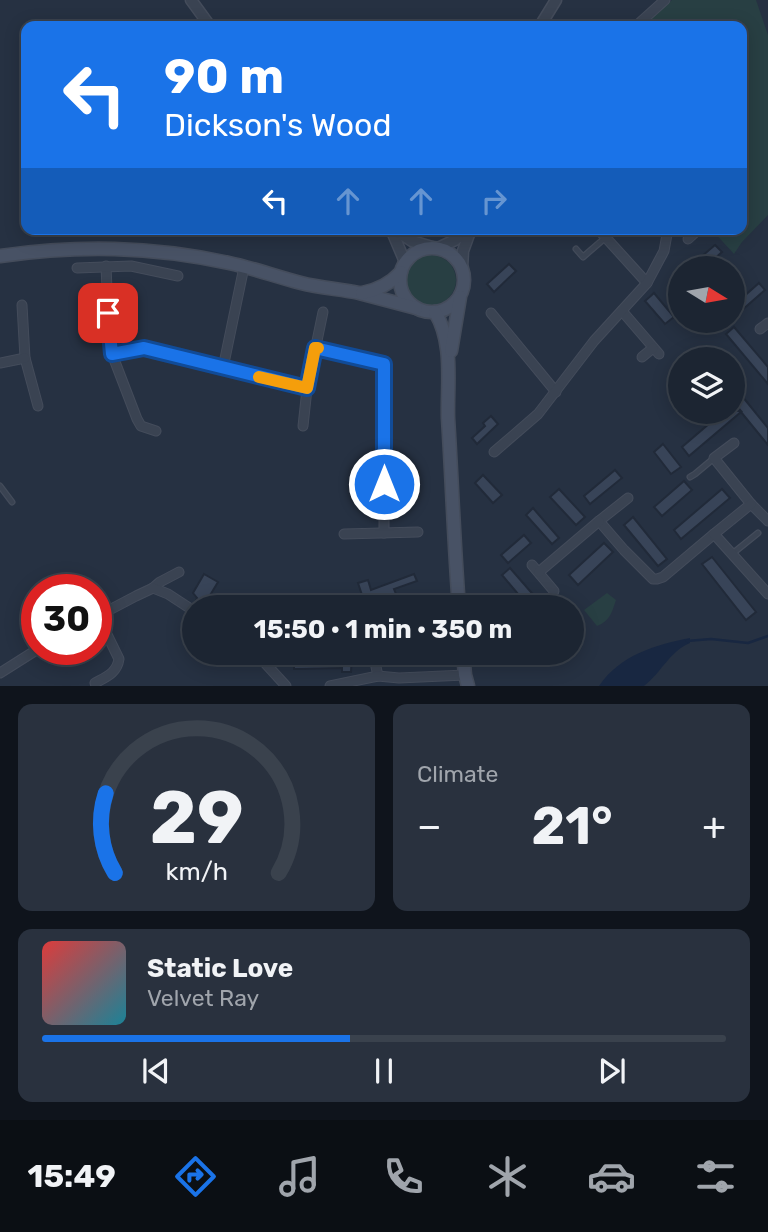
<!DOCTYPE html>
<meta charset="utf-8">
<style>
body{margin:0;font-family:Rubik,sans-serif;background:#29313e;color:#f1f3f6;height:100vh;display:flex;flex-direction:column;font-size:26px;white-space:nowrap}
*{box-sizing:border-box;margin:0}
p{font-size:23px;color:#a0a5ac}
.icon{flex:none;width:38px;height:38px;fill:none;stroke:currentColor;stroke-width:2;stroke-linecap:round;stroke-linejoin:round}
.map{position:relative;height:686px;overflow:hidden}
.panel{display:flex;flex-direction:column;gap:18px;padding:18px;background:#0f141c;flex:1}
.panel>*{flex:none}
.banner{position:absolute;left:21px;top:21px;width:726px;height:214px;border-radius:14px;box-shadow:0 4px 18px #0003,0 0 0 2px #3a424d;background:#1a73e8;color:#fff;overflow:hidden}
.needle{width:46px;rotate:101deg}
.controls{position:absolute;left:668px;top:256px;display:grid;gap:14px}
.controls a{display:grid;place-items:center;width:77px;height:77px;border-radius:50%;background:#1c2532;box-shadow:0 4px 18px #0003,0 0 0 2px #3a424d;font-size:35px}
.speed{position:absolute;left:21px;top:574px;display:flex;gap:14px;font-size:35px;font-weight:700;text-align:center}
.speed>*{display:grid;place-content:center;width:91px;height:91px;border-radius:50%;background:#1c2532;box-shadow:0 4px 18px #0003,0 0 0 2px #3a424d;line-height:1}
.speed .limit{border:10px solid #d22;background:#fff;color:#111}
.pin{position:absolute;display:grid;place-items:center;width:60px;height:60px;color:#fff;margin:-30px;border-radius:14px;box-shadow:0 4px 10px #0006}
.me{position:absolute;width:77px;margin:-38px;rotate:0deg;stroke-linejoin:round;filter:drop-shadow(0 0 5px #0008)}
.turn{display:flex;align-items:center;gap:24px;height:147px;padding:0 28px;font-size:32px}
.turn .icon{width:91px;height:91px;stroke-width:2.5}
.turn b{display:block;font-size:49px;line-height:60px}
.lanes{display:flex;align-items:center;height:66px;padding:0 28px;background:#0003;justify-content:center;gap:35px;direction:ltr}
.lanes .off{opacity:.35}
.big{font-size:52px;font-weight:700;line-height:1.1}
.panel .widget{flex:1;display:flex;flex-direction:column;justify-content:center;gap:10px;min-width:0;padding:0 24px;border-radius:14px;background:#29313e}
.panel .dial{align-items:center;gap:0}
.dial svg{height:182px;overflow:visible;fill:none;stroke:#3a424d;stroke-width:7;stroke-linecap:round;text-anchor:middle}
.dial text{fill:#f1f3f6;stroke:none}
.song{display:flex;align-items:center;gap:21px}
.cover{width:84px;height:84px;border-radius:10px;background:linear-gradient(135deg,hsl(0 70% 55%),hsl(190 70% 35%))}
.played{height:7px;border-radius:4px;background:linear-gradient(90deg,#1a73e8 45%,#3a424d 45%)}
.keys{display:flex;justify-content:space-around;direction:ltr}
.heat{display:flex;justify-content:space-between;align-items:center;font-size:38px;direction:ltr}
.panel .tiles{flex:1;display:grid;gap:18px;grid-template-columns:1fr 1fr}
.widget:last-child{grid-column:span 2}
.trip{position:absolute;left:182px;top:595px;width:402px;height:70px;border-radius:35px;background:#1c2532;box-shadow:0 4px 18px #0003,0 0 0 2px #3a424d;font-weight:700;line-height:70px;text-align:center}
.menu{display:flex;height:112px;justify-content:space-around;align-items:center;background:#0b0f14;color:#a0a5ac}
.menu .icon{width:49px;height:49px}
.menu .current{color:#1a73e8}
.menu b{font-size:32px;color:#f1f3f6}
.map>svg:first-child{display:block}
.green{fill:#283f43}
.water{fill:#182741}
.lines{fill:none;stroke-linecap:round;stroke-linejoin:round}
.stream{stroke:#182741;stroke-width:2.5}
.building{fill:#384458;stroke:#212a39;stroke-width:2}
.service-casing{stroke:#444c5b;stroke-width:7}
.minor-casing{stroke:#444c5b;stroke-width:11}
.tertiary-casing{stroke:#444c5b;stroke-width:13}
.secondary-casing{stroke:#444c5b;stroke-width:15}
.service{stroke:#3a4352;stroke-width:4.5}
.minor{stroke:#3a4352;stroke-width:9}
.tertiary{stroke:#3a4352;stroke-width:10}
.secondary{stroke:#485265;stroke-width:12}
.route-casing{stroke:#114b97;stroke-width:18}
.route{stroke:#1a73e8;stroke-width:12}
.slow{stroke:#f59e0b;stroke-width:12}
</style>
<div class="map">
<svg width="768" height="686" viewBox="0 0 768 686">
<rect width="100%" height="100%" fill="#263142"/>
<g class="green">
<path d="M 672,0 L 756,0 L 768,35 L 768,215 L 742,242 L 734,254 L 711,229 L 742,229 L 742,26 L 643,26 Z"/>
<circle cx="431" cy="280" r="25"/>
<path d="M 607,593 L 616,600 C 612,612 610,621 597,626 L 584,610 Z"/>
</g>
<path class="water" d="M 690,638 L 690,643 C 669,652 662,672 644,686 L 599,686 C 620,655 655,645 690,638 Z"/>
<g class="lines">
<path class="stream" d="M 687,641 L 711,639 L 748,643 L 768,636"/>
</g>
<g class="building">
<path d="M 715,245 L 722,252 L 704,268 L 688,268 Z"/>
<path d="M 509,264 L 516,271 L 494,292 L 487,284 Z"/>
<path d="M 759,283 L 765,290 L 733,318 L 733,306 Z"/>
<path d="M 654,293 L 674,317 L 665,324 L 645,301 Z"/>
<path d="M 734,327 L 768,367 L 768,384 L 726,334 Z"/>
<path d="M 742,396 L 768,428 L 768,445 L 741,412 L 689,456 L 682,447 L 724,411 L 741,411 L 734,403 Z"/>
<path d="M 491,416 L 498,424 L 477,444 L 472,438 L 485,426 L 483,423 Z"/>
<path d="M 663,444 L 681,467 L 671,474 L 654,452 Z"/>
<path d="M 615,470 L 622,478 L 590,504 L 584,496 Z"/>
<path d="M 483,475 L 502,495 L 493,503 L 475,483 Z"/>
<path d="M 684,481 L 692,490 L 662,516 L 654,507 Z"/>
<path d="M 559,489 L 585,517 L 576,525 L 550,497 Z"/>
<path d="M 722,489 L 730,498 L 681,539 L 674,530 Z"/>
<path d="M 533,508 L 559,538 L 552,544 L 526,515 Z"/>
<path d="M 633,517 L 667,559 L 658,566 L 624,525 Z"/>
<path d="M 524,535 L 531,543 L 508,563 L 501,555 Z"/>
<path d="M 604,543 L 613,552 L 578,585 L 569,575 Z"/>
<path d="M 712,557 L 756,612 L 746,620 L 702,564 Z"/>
<path d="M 510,568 L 544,607 L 529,607 L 502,575 Z"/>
<path d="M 204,574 L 218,582 L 203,607 L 200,607 L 195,603 L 197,598 L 193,593 Z"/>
<path d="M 414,574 L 417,581 L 394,589 L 396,594 L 375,601 L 377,607 L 366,607 L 358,583 L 368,580 L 371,590 Z"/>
<path d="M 342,653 L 352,653 L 351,672 L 342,672 L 342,668 L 294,669 L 294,656 L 342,656 Z"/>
</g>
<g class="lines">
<defs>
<g id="service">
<path d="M 576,249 L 583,257 L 605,238"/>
<path d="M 690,477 L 695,474 L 713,459"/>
<path d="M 0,486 L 12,502"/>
<path d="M 732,554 L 758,533"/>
</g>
<g id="minor">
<path d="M 636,26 L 665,0"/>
<path d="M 598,229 L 647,283"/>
<path d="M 688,239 L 699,229"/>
<path d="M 106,266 L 109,336 L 112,354 L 137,419 L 141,426 L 156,431"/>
<path d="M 77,268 L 131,266 L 178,276"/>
<path d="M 22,305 L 25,358 L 38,406"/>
<path d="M 622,311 L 659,354"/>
<path d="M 491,313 L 556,392"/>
<path d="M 760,329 L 768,323"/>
<path d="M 315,348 L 384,364 L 384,533"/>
<path d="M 112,354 L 144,348 L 307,389"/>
<path d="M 642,357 L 653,348"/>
<path d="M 0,363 L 25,358"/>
<path d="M 223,368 L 244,267"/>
<path d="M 303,426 L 307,389 L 323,312"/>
<path d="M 734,443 L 714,458 L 751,504 L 768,521"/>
<path d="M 494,452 L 538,414 L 594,341 L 647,283 L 664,251 L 668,229"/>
<path d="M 628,498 L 599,521 L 624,550 L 653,579 L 657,579 L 663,577 L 714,534"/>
<path d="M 751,504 L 714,534 L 768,594"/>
<path d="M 344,534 L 418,532"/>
<path d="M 532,565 L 554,591"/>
<path d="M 539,572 L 599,521"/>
<path d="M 153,588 L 160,582 L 179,572"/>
<path d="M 228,607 L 232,601"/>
<path d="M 96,617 L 136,596 L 153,588 L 168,594 L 194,611"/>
<path d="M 252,653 L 265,663 L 286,686"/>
<path d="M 373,653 L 378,676"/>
<path d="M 0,673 L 38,649"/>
<path d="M 95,683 C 106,677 117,673 119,659 L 98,616"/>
<path d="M 330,686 L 378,676 L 399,678 L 465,675"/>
</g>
<g id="tertiary">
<path d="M 191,0 L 210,26"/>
<path d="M 540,26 L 556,0"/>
<path d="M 391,229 L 405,262"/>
<path d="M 394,229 L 412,241 L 432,247"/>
<path d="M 438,248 L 455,240 L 468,229"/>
<path d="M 462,268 L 463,251 L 471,229"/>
</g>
<g id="secondary">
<circle cx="432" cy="280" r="32"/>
<path d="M 0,256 C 78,245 151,246 229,263 C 253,268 277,277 301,283 C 320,288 340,289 359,293 C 378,298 397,303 416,308"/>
<path d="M 362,293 C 378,290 390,284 401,272"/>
<path d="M 435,312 C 454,343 447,383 448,418 C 452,481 454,544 459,607"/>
<path d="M 451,351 L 460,297"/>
<path d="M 463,653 L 465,675 L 468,686"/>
</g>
</defs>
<use href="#service" class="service-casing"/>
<use href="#minor" class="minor-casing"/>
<use href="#tertiary" class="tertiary-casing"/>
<use href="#secondary" class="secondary-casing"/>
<use href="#service" class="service"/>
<use href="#minor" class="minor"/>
<use href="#tertiary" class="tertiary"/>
<use href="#secondary" class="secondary"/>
</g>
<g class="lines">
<defs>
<path id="route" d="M 108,313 L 112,354 L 144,348 L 307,388 L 315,348 L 384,364 L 384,484"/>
</defs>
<use href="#route" class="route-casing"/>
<use href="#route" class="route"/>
<path class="slow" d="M 259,377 L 307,388 L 315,348 L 318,348"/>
</g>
</svg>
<div class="controls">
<a><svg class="needle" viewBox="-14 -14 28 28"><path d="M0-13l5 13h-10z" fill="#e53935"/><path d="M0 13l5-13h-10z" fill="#a0a5ac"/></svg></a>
<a><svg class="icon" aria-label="layers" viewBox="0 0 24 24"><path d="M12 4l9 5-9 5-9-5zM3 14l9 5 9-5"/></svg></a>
</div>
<div class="speed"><div class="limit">30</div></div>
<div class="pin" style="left:108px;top:313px;background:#d93025"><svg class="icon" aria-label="arrive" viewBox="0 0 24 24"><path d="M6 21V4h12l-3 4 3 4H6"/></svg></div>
<svg class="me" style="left:384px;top:484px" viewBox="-20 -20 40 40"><circle r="17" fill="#1a73e8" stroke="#fff" stroke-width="3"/><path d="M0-11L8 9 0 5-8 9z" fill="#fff"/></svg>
<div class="trip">15:50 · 1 min · 350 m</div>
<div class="banner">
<div class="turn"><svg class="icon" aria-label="left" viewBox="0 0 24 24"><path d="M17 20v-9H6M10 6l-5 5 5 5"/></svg><div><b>90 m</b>Dickson's Wood</div></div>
<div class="lanes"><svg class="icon" aria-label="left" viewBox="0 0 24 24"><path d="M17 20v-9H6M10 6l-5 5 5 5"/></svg><svg class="icon off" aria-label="ahead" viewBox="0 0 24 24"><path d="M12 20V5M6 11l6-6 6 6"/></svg><svg class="icon off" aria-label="ahead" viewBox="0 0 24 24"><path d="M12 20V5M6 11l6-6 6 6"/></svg><svg class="icon off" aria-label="right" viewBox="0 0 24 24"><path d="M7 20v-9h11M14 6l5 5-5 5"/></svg></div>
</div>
</div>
<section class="panel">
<div class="tiles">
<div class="widget dial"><svg viewBox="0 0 100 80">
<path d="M14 69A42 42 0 1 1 86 69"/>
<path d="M14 69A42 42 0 0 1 10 34" stroke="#1a73e8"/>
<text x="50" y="56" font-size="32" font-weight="700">29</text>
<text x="50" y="72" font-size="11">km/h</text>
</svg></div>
<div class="widget"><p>Climate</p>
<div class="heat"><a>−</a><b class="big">21°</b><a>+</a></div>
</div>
<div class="widget">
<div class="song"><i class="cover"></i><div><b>Static Love</b><p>Velvet Ray</p></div></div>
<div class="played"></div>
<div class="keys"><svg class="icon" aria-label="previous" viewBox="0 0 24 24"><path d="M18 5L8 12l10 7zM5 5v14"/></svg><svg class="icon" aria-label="pause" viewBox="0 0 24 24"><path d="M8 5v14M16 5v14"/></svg><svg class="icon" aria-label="next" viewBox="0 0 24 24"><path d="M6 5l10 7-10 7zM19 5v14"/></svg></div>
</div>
</div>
</section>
<nav class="menu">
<b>15:49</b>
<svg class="icon current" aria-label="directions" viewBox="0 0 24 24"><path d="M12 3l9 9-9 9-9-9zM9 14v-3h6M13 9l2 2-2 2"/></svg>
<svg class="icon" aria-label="music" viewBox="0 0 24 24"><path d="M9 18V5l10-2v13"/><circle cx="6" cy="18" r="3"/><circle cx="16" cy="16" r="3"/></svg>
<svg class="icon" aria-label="phone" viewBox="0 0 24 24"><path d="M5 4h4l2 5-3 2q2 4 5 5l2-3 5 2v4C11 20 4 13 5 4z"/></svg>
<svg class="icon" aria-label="climate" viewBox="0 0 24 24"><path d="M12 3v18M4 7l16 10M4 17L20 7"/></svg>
<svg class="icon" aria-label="car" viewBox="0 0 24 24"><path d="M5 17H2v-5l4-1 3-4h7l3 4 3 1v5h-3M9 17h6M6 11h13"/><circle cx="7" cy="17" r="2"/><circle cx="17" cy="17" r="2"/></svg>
<svg class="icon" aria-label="filters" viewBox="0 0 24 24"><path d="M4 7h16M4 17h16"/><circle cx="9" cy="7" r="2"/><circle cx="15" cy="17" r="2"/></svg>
</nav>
